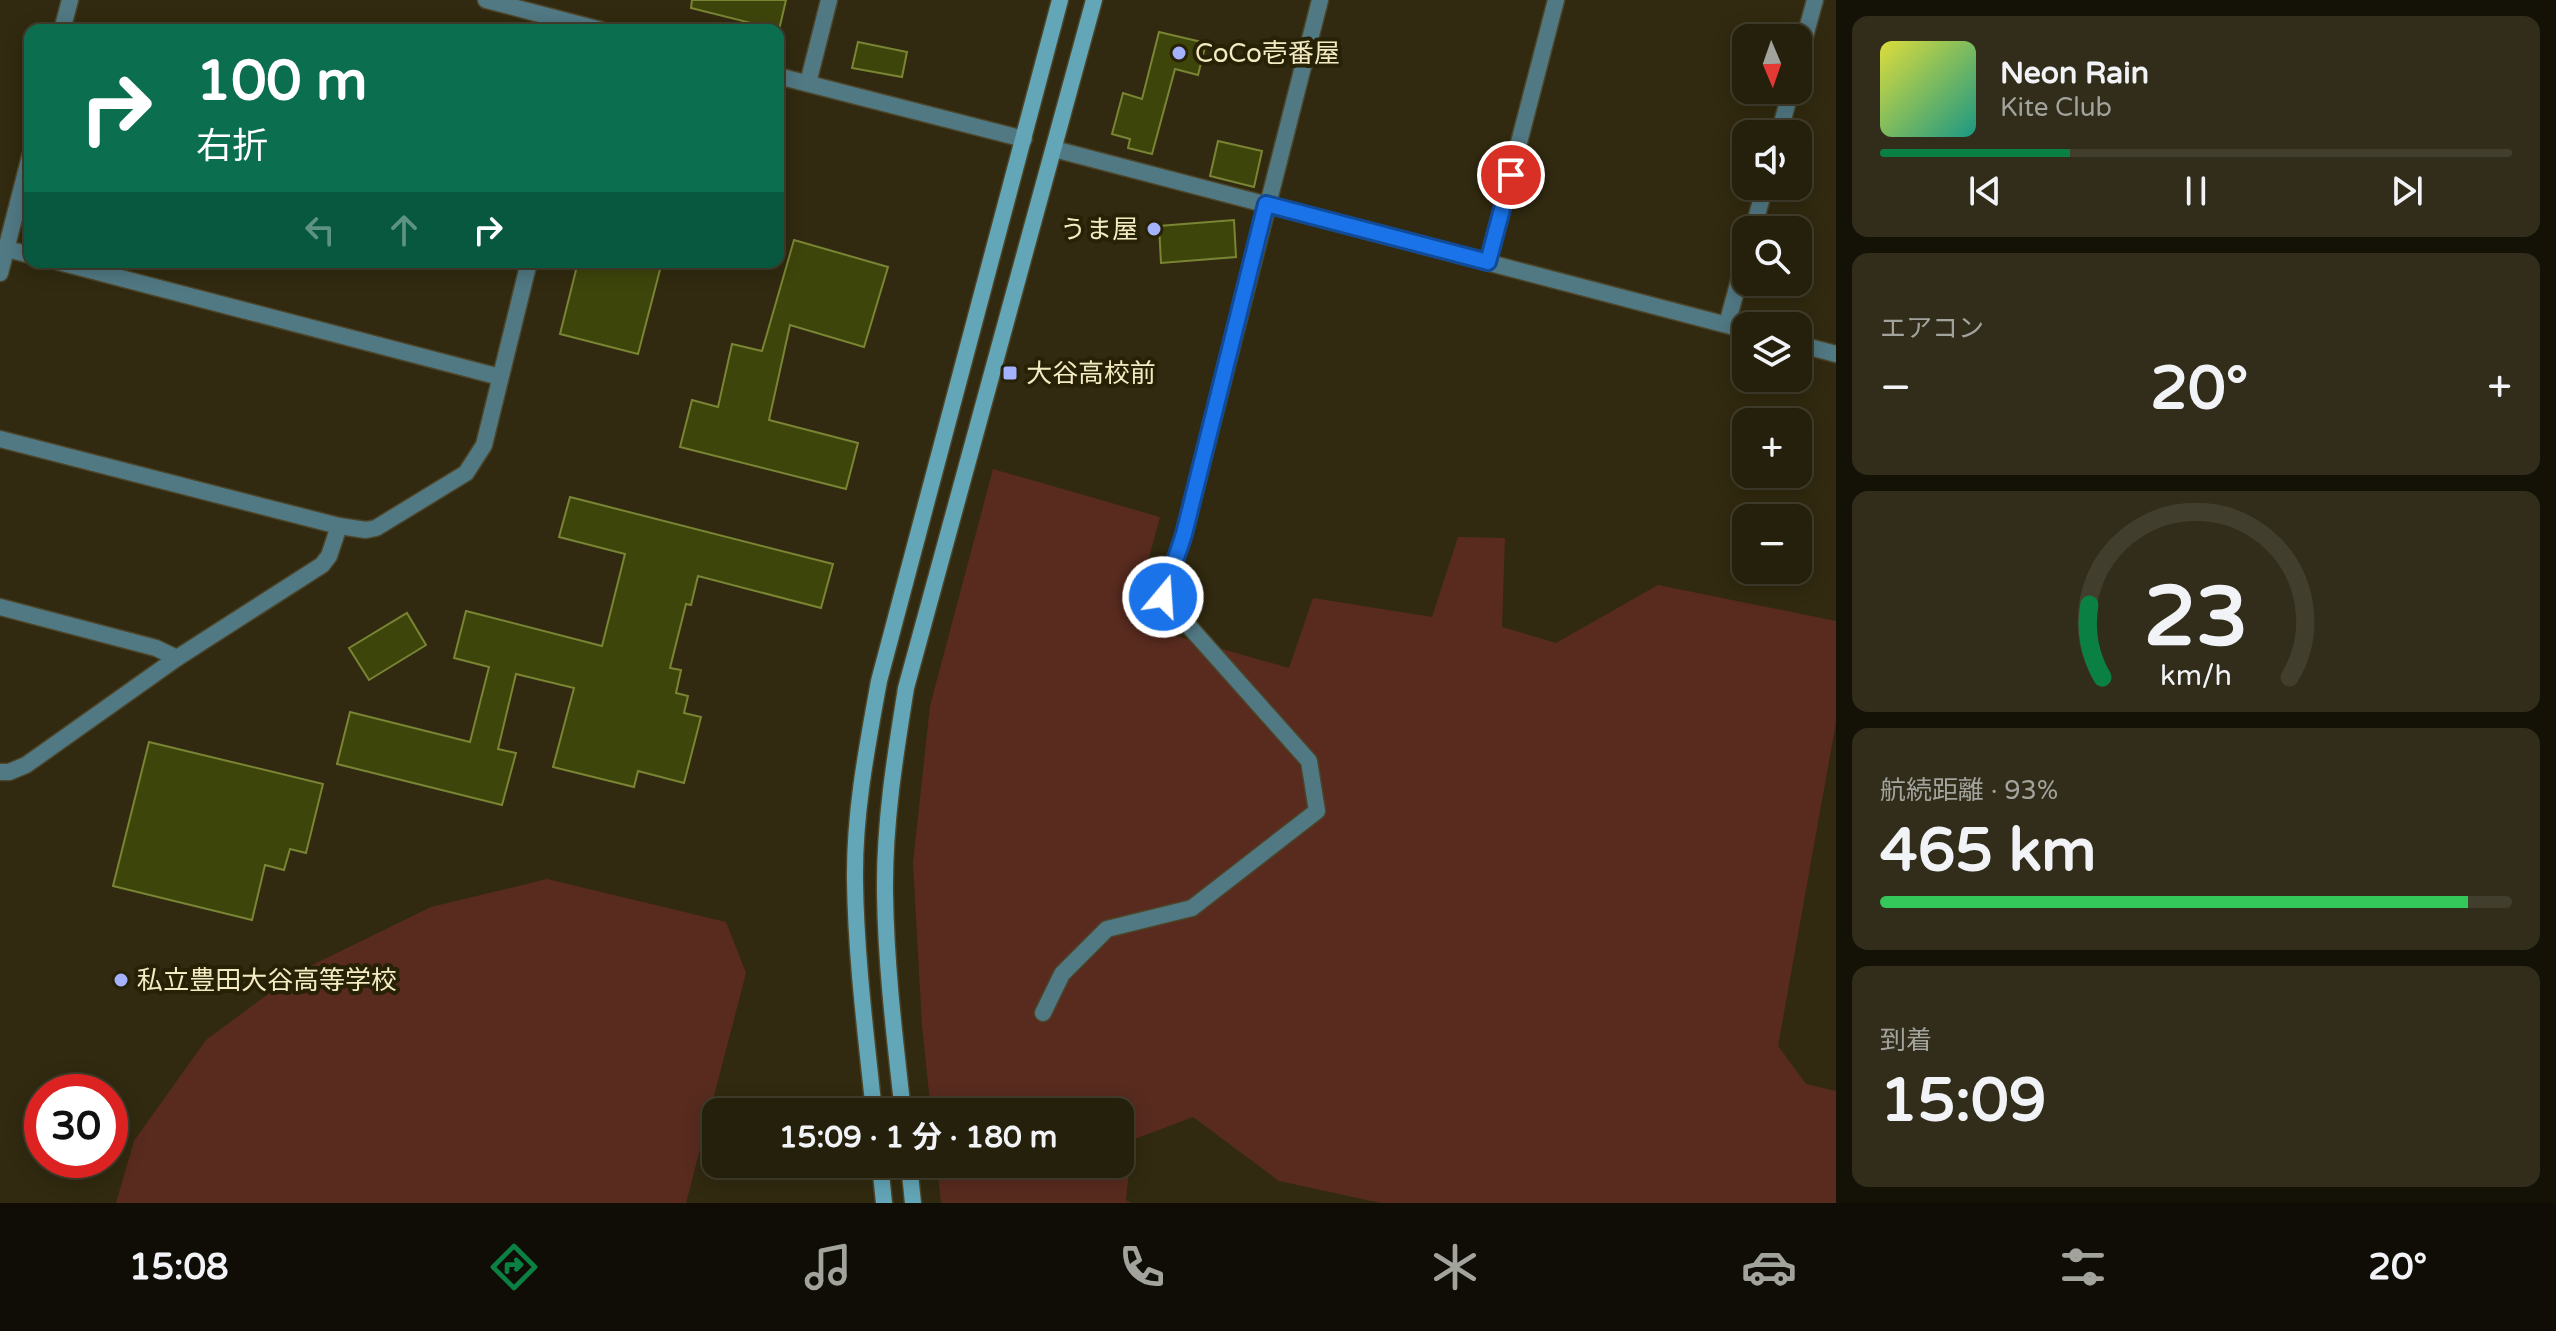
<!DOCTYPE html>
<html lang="ja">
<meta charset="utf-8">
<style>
body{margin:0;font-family:"Varela Round","Noto Sans JP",sans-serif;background:#312d1a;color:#f1f3f6;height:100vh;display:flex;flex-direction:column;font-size:30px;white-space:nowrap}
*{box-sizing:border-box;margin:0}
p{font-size:26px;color:#a3a39d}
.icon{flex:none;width:44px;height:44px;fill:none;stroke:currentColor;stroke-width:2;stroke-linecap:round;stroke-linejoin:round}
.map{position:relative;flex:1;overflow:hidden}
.sheet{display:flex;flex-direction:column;gap:16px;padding:16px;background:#141207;width:720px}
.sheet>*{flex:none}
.banner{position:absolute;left:24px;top:24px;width:760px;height:244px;border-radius:16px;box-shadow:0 4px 20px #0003,0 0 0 2px #423e2d;background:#0b6e4f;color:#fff;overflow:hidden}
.needle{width:52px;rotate:178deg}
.tools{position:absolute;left:1732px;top:24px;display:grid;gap:16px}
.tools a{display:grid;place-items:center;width:80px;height:80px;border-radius:16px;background:#25200c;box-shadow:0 4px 20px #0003,0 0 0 2px #423e2d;font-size:40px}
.speed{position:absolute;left:24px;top:1074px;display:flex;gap:16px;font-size:40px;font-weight:700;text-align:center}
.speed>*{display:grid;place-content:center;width:104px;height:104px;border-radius:50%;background:#25200c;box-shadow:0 4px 20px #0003,0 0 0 2px #423e2d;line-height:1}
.speed .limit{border:12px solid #d22;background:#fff;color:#111}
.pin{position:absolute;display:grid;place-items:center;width:68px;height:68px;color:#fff;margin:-34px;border:4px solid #fff;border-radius:50%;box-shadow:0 2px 8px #0007}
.me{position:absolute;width:88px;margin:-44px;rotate:18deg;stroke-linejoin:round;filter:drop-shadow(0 0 6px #0008)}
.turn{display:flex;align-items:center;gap:28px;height:168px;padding:0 40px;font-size:36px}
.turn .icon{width:104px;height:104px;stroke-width:2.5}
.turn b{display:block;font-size:56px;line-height:68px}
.lanes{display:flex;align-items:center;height:76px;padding:0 40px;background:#0003;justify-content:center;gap:40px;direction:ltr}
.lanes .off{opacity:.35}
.big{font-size:60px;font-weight:700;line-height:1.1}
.sheet .widget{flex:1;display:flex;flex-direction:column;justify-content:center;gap:12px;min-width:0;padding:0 28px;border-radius:16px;background:#312d1a}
.sheet .dial{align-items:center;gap:0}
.dial svg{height:208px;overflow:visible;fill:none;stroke:#423e2d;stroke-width:7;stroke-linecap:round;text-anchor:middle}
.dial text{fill:#f1f3f6;stroke:none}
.song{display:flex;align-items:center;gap:24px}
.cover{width:96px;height:96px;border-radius:12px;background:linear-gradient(135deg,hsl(60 70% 55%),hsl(170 70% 35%))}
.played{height:8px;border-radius:4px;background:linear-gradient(90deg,#0b8043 30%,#423e2d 30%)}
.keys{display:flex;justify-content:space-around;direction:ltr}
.heat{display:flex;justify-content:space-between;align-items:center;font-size:44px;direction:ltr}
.charge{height:12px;border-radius:6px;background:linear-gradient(90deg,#34c759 93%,#423e2d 0)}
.trip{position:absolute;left:702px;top:1098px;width:432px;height:80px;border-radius:16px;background:#25200c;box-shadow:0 4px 20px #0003,0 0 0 2px #423e2d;font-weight:700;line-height:80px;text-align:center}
.menu{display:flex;height:128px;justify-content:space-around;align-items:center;background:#0f0d05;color:#a3a39d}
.menu .icon{width:56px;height:56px}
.menu .on{color:#0b8043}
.menu b{font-size:36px;color:#f1f3f6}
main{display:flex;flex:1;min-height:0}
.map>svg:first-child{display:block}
.green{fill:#592b1f}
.building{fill:#3e450b;stroke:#7a8534;stroke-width:2}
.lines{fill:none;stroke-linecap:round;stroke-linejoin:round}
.street-casing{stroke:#4c4529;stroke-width:19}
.secondary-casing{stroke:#4c4529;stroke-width:19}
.street{stroke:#517984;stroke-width:16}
.secondary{stroke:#63a6b7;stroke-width:16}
.route-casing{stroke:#114b97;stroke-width:20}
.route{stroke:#1a73e8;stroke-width:14}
.poi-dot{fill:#a4b1fc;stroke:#272106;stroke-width:3}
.labels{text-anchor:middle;stroke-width:8;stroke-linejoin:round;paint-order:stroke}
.poi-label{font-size:26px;fill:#f4ebc3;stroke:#272106;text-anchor:start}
</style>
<main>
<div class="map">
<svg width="1836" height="1203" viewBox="0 0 1836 1203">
<rect width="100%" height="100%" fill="#312a10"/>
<g class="green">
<path d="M 993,469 L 1160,517 L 1131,623 L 1289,668 L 1313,598 L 1432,617 L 1458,537 L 1505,538 L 1502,627 L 1556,643 L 1658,585 L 1836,621 L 1836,722 L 1778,1046 L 1806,1084 L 1836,1091 L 1836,1203 L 1381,1203 L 1279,1181 L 1193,1117 L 1132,1140 L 1126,1200 L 1131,1203 L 941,1203 L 937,1164 L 1120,1164 L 1120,1112 L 931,1112 L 922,1025 L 913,863 L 930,706 Z"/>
<path d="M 547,879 L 726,922 L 746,973 L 686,1203 L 116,1203 L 134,1141 L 206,1040 L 298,972 L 431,907 Z"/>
</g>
<g class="building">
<path d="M 692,0 L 786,0 L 779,30 L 691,8 Z"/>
<path d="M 1159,32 L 1206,43 L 1198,75 L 1175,69 L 1152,154 L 1128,148 L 1130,139 L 1112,134 L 1123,93 L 1142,99 Z"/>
<path d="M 858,42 L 907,52 L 902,77 L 852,68 Z"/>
<path d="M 1218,141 L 1262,151 L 1254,187 L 1210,176 Z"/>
<path d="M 1234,220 L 1236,257 L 1161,263 L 1159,226 Z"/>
<path d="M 794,240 L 888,267 L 864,347 L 790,325 L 769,420 L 858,443 L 846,489 L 680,447 L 692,400 L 718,407 L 732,344 L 762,351 Z"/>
<path d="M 578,262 L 662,262 L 638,354 L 560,334 Z"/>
<path d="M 570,497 L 833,564 L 821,608 L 698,576 L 691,605 L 686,604 L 670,668 L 681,670 L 676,693 L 688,696 L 684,713 L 701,717 L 684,783 L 638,771 L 634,787 L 553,767 L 574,688 L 516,674 L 498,749 L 516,753 L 502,805 L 337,764 L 350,712 L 470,742 L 489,667 L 454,658 L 466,611 L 602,646 L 625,554 L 559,537 Z"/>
<path d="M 407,613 L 426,645 L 369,680 L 349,648 Z"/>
<path d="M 149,742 L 323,784 L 306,853 L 290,849 L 284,870 L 265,865 L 252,920 L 113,886 Z"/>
</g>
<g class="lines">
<defs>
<g id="street">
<path d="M 486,0 L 601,30"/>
<path d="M 62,30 L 70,0"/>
<path d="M 1798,62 L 1815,0"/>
<path d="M 778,76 L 1024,139"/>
<path d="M 808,83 L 829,0"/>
<path d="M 1779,134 L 1791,90"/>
<path d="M 1054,149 L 1746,330"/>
<path d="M 1753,230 L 1765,186"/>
<path d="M 7,249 L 30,255"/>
<path d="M 59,262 L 500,377"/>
<path d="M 1488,262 L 1556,0"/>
<path d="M 0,273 L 30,156"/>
<path d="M 1727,324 L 1746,255"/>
<path d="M 1798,344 L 1836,354"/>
<path d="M 0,439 L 339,526 L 366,530 L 376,528 L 466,473 L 484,445 L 529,262"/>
<path d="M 0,607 L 156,648 L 177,658"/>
<path d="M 0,772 L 9,772 L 26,765 L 177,658 L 322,565 L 329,556 L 339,526"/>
<path d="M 1043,1013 L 1062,974 L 1107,929 L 1192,908 L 1317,811 L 1309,761 L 1163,597 L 1184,534 L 1320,0"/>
</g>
<g id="secondary">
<path d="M 874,1112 C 866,1035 856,958 855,881 C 854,813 867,747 879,681 L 1060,0"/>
<path d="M 903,1112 C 895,1040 886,967 885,894 C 884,824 895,756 906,688 L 1094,0"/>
<path d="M 880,1164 L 884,1203"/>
<path d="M 909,1164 L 913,1203"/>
</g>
</defs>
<use href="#street" class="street-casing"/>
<use href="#secondary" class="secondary-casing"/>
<use href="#street" class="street"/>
<use href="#secondary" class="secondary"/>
</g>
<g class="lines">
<defs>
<path id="route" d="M 1163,597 L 1184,534 L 1266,204 L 1488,262 L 1511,175"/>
</defs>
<use href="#route" class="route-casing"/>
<use href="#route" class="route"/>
</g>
<g class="poi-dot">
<circle cx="1179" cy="53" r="8"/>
<circle cx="1154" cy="229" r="8"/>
<rect x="1002" y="365" width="16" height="16" rx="4"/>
<circle cx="121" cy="980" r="8"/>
</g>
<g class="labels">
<g class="poi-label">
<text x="1195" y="62">CoCo壱番屋</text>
<text x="1138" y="238" text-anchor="end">うま屋</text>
<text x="1026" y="382">大谷高校前</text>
<text x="137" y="989">私立豊田大谷高等学校</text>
</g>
</g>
</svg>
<div class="tools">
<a><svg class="needle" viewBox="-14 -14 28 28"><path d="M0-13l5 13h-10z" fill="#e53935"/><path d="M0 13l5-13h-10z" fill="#a3a39d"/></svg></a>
<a><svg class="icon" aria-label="sound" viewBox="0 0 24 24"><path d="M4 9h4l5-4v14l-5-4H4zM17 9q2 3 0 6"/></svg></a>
<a><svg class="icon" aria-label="search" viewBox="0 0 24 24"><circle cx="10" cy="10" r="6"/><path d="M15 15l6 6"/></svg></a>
<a><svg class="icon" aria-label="layers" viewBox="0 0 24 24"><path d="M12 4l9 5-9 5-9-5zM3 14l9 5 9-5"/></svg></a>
<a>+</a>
<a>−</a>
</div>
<div class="speed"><div class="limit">30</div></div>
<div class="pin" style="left:1511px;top:175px;background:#d93025"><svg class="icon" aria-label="arrive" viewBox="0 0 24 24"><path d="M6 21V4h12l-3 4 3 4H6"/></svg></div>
<svg class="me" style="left:1163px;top:597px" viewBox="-20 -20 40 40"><circle r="17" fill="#1a73e8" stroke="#fff" stroke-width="3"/><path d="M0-11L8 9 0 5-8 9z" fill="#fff"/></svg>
<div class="trip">15:09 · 1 分 · 180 m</div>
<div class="banner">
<div class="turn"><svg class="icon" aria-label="right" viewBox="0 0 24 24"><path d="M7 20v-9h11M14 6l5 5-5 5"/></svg><div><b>100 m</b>右折</div></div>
<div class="lanes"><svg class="icon off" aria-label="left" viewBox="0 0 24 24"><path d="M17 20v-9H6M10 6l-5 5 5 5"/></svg><svg class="icon off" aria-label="ahead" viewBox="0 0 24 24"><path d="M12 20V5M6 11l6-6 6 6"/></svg><svg class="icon" aria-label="right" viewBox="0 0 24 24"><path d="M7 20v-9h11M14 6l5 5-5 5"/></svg></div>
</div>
</div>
<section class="sheet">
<div class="widget">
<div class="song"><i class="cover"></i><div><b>Neon Rain</b><p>Kite Club</p></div></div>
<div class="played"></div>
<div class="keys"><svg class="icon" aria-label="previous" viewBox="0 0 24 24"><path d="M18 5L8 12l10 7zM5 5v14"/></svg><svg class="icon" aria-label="pause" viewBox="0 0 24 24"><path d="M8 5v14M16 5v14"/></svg><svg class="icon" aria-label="next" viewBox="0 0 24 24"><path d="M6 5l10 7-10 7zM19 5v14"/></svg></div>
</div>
<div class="widget"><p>エアコン</p>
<div class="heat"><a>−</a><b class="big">20°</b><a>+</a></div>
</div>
<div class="widget dial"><svg viewBox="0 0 100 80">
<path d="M14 69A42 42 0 1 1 86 69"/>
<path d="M14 69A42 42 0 0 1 9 41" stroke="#0b8043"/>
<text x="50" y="56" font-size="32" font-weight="700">23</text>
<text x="50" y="72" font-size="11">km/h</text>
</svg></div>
<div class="widget"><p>航続距離 · 93%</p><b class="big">465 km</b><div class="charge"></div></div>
<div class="widget"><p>到着</p><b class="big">15:09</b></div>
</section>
</main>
<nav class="menu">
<b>15:08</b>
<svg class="icon on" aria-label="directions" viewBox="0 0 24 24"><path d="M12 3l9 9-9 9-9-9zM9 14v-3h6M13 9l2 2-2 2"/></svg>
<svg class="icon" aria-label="music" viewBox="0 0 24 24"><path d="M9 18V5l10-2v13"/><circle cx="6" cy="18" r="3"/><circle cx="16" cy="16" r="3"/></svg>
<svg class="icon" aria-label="phone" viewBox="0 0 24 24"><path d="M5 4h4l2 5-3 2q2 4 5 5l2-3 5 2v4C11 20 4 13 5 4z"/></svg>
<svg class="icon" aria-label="climate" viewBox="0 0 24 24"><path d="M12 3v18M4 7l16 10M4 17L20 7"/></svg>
<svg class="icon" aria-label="car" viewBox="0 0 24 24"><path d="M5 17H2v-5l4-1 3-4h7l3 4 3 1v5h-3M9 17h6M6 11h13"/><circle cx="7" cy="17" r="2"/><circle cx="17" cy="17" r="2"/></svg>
<svg class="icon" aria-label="filters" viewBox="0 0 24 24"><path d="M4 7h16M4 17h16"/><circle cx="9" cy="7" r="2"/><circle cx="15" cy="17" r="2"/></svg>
<b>20°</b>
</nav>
